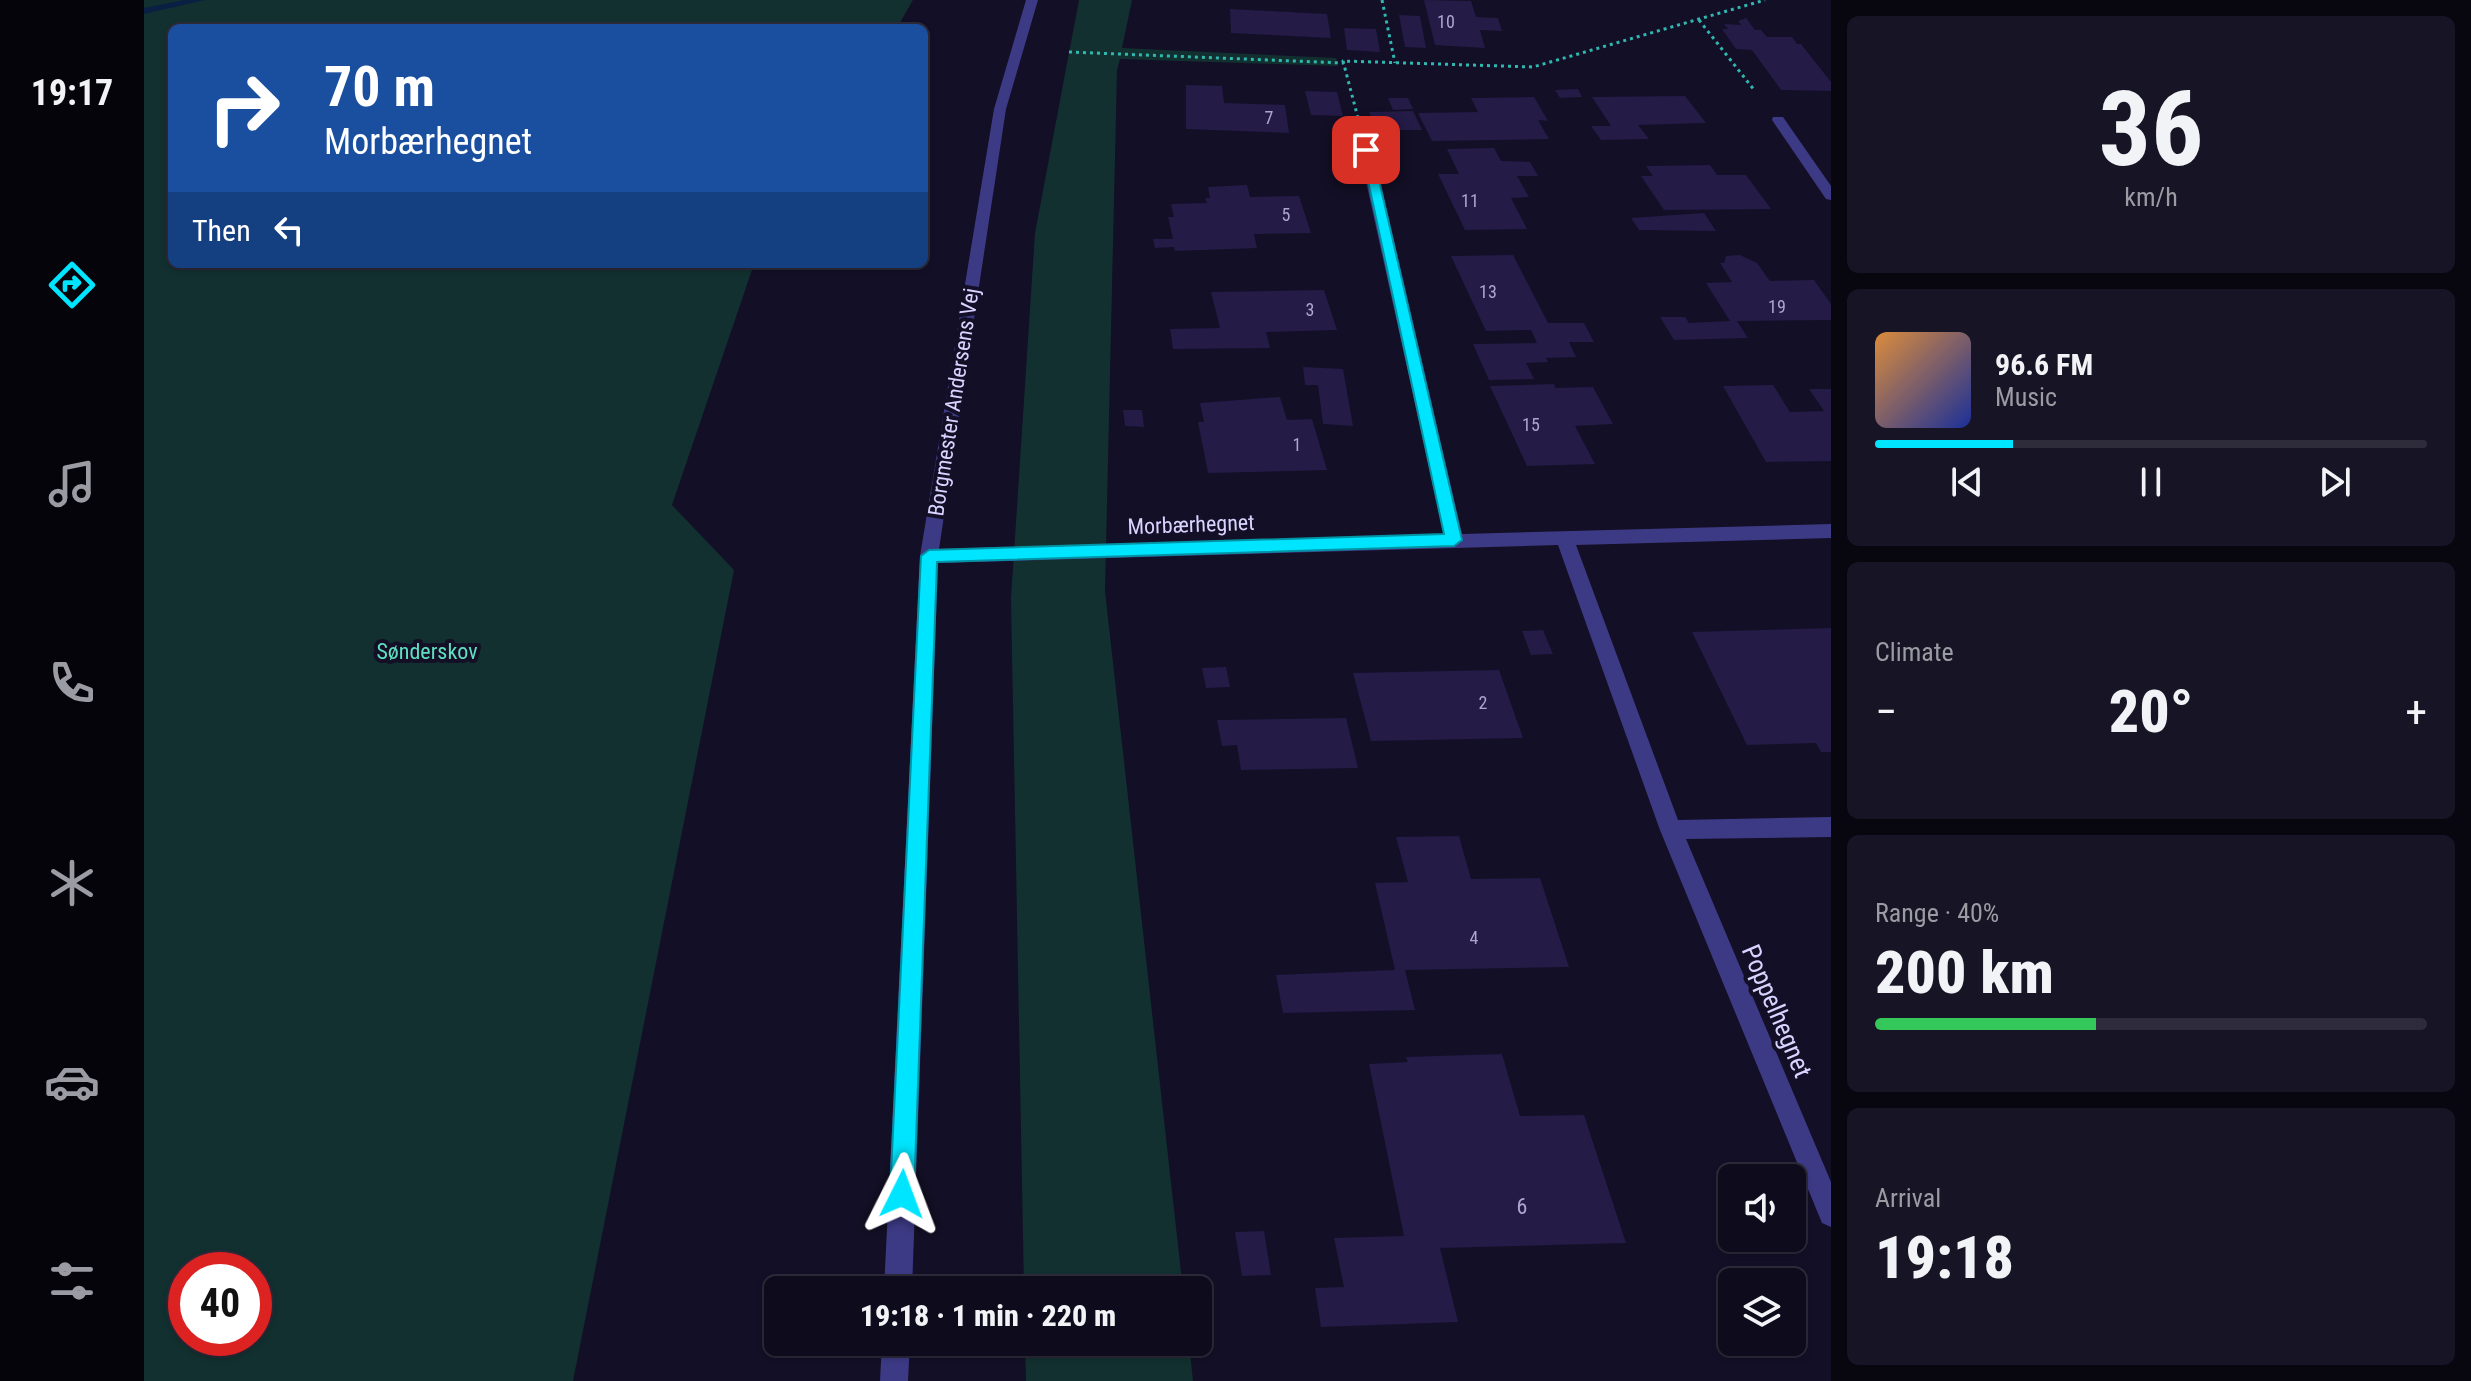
<!DOCTYPE html>
<meta charset="utf-8">
<style>
body{margin:0;font-family:"Roboto Condensed",sans-serif;background:#171425;color:#f1f3f6;height:100vh;display:flex;flex-direction:column;font-size:30px;white-space:nowrap}
*{box-sizing:border-box;margin:0}
p{font-size:26px;color:#9b9ba3}
.icon{flex:none;width:44px;height:44px;fill:none;stroke:currentColor;stroke-width:2;stroke-linecap:round;stroke-linejoin:round}
.map{position:relative;flex:1;overflow:hidden}
.drawer{display:flex;flex-direction:column;gap:16px;padding:16px;background:#08060f;width:640px}
.drawer>*{flex:none}
.hud{position:absolute;left:24px;top:24px;width:760px;height:244px;border-radius:12px;box-shadow:0 2px 6px #0004,0 0 0 2px #2e2b3b;background:#1a4fa0;color:#fff;overflow:hidden}
.tools{position:absolute;left:1574px;top:1164px;display:grid;gap:16px}
.tools a{display:grid;place-items:center;width:88px;height:88px;border-radius:12px;background:#0e0b1c;box-shadow:0 2px 6px #0004,0 0 0 2px #2e2b3b;font-size:40px}
.speed{position:absolute;left:24px;top:1252px;display:flex;gap:16px;font-size:40px;font-weight:700;text-align:center}
.speed>*{display:grid;place-content:center;width:104px;height:104px;border-radius:50%;background:#0e0b1c;box-shadow:0 2px 6px #0004,0 0 0 2px #2e2b3b;line-height:1}
.speed .limit{border:12px solid #d22;background:#fff;color:#111}
.pin{position:absolute;display:grid;place-items:center;width:68px;height:68px;color:#fff;margin:-34px;border-radius:16px;box-shadow:0 4px 12px #0006}
.me{position:absolute;width:88px;margin:-44px;rotate:3deg;stroke-linejoin:round;filter:drop-shadow(0 0 6px #0008)}
.turn{display:flex;align-items:center;gap:28px;height:168px;padding:0 24px;font-size:36px}
.turn .icon{width:104px;height:104px;stroke-width:2.5}
.turn b{display:block;font-size:56px;line-height:68px}
.then{display:flex;align-items:center;height:76px;padding:0 24px;background:#0003;gap:16px;font-size:30px}
.big{font-size:60px;font-weight:800;line-height:1.1}
.drawer .card{flex:1;display:flex;flex-direction:column;justify-content:center;gap:12px;min-width:0;padding:0 28px;border-radius:12px;background:#171425}
.drawer .dial{align-items:center;gap:0}
.dial b{font-size:104px;line-height:1}
.song{display:flex;align-items:center;gap:24px}
.cover{width:96px;height:96px;border-radius:12px;background:linear-gradient(135deg,hsl(30 70% 55%),hsl(230 70% 35%))}
.played{height:8px;border-radius:4px;background:linear-gradient(90deg,#00e5ff 25%,#2e2b3b 25%)}
.keys{display:flex;justify-content:space-around;direction:ltr}
.heat{display:flex;justify-content:space-between;align-items:center;font-size:44px;direction:ltr}
.charge{height:12px;border-radius:6px;background:linear-gradient(90deg,#34c759 40%,#2e2b3b 0)}
.trip{position:absolute;left:620px;top:1276px;width:448px;height:80px;border-radius:12px;background:#0e0b1c;box-shadow:0 2px 6px #0004,0 0 0 2px #2e2b3b;font-weight:800;line-height:80px;text-align:center}
main{display:flex;flex:1;min-height:0}
.tab-bar{display:flex;flex-direction:column;width:144px;justify-content:space-around;align-items:center;background:#06040b;color:#9b9ba3}
.tab-bar .icon{width:56px;height:56px}
.tab-bar .on{color:#00e5ff}
.tab-bar b{font-size:36px;color:#f1f3f6}
.map>svg:first-child{display:block}
.green{fill:#12302f;fill-rule:evenodd}
.lines{fill:none;stroke-linecap:round;stroke-linejoin:round}
.stream{fill:#0a1f44;fill-rule:evenodd}
.building{fill:#241b47}
.path{stroke:#2fb8b0;stroke-width:3;stroke-dasharray:3 4;stroke-linecap:butt}
.minor{fill:#3d3a85;fill-rule:evenodd}
.route{fill:#00e5ff;stroke:#0095a6;stroke-width:2}
.labels{text-anchor:middle;stroke-width:8;stroke-linejoin:round;paint-order:stroke}
.number-label{font-size:18px;fill:#aca6d1}
.street-label{font-size:22px;fill:#d9d4ff;stroke:#130f26}
.park-label{font-size:22px;fill:#5fe0c0;stroke:#130f26}
.near-number-label{font-size:22px;fill:#aca6d1}
.near-street-label{font-size:26px;fill:#d9d4ff;stroke:#130f26}
</style>
<main>
<nav class="tab-bar">
<b>19:17</b>
<svg class="icon on" aria-label="directions" viewBox="0 0 24 24"><path d="M12 3l9 9-9 9-9-9zM9 14v-3h6M13 9l2 2-2 2"/></svg>
<svg class="icon" aria-label="music" viewBox="0 0 24 24"><path d="M9 18V5l10-2v13"/><circle cx="6" cy="18" r="3"/><circle cx="16" cy="16" r="3"/></svg>
<svg class="icon" aria-label="phone" viewBox="0 0 24 24"><path d="M5 4h4l2 5-3 2q2 4 5 5l2-3 5 2v4C11 20 4 13 5 4z"/></svg>
<svg class="icon" aria-label="climate" viewBox="0 0 24 24"><path d="M12 3v18M4 7l16 10M4 17L20 7"/></svg>
<svg class="icon" aria-label="car" viewBox="0 0 24 24"><path d="M5 17H2v-5l4-1 3-4h7l3 4 3 1v5h-3M9 17h6M6 11h13"/><circle cx="7" cy="17" r="2"/><circle cx="17" cy="17" r="2"/></svg>
<svg class="icon" aria-label="filters" viewBox="0 0 24 24"><path d="M4 7h16M4 17h16"/><circle cx="9" cy="7" r="2"/><circle cx="15" cy="17" r="2"/></svg>
</nav>
<div class="map">
<svg width="1687" height="1381" viewBox="0 0 1687 1381">
<rect width="100%" height="100%" fill="#130f26"/>
<g class="green">
<path d="M 0,0 L 769,0 L 753,28 L 28,28 L 28,264 L 610,264 L 528,505 L 590,570 L 429,1381 L 0,1381 ZM 110,1270 L 110,1338 L 42,1338 L 42,1270 Z"/>
<path d="M 935,0 L 988,0 L 978,48 L 1192,58 L 1194,66 L 976,59 L 973,70 L 961,591 L 1039,1290 L 880,1290 L 867,598 L 891,233 Z"/>
<path d="M 881,1342 L 1045,1342 L 1049,1381 L 882,1381 Z"/>
</g>
<g class="lines">
<path class="stream" d="M 40,0 L 61,0 L 0,14 L 0,8 Z"/>
</g>
<g class="building">
<path d="M 1280,0 L 1327,1 L 1332,17 L 1354,18 L 1358,31 L 1336,30 L 1341,48 L 1291,45 Z"/>
<path d="M 1086,9 L 1183,14 L 1187,38 L 1087,33 Z"/>
<path d="M 1255,15 L 1276,16 L 1282,48 L 1261,47 Z"/>
<path d="M 1602,18 L 1611,30 L 1617,30 L 1623,37 L 1648,37 L 1653,44 L 1657,44 L 1687,82 L 1687,91 L 1637,90 L 1608,50 L 1592,49 L 1578,29 L 1584,29 L 1580,24 L 1597,25 L 1594,21 Z"/>
<path d="M 1200,28 L 1232,29 L 1236,52 L 1203,50 Z"/>
<path d="M 1042,85 L 1078,86 L 1080,103 L 1141,105 L 1145,133 L 1042,129 Z"/>
<path d="M 1434,89 L 1438,97 L 1416,98 L 1411,90 Z"/>
<path d="M 1161,91 L 1193,92 L 1199,116 L 1167,115 Z"/>
<path d="M 1541,96 L 1562,123 L 1494,125 L 1505,139 L 1457,140 L 1447,126 L 1467,126 L 1448,97 Z"/>
<path d="M 1390,97 L 1404,121 L 1394,120 L 1405,139 L 1288,141 L 1274,113 L 1334,112 L 1327,98 Z"/>
<path d="M 1244,98 L 1264,98 L 1269,109 L 1249,110 Z"/>
<path d="M 1269,111 L 1278,130 L 1234,130 L 1225,112 Z"/>
<path d="M 1350,148 L 1357,161 L 1386,162 L 1394,176 L 1373,176 L 1385,197 L 1367,198 L 1383,229 L 1321,230 L 1294,174 L 1315,174 L 1303,149 Z"/>
<path d="M 1566,165 L 1573,175 L 1602,175 L 1627,209 L 1520,210 L 1497,176 L 1509,176 L 1502,166 Z"/>
<path d="M 1103,185 L 1106,197 L 1155,196 L 1167,233 L 1110,234 L 1113,248 L 1031,251 L 1030,247 L 1011,248 L 1009,239 L 1029,239 L 1024,217 L 1030,217 L 1027,204 L 1063,203 L 1061,198 L 1066,198 L 1064,187 Z"/>
<path d="M 1560,213 L 1572,231 L 1495,230 L 1487,218 Z"/>
<path d="M 1369,255 L 1404,323 L 1440,323 L 1450,342 L 1425,342 L 1432,357 L 1402,358 L 1404,362 L 1382,363 L 1390,379 L 1345,380 L 1329,344 L 1393,343 L 1387,330 L 1342,331 L 1307,256 Z"/>
<path d="M 1596,255 L 1613,263 L 1626,281 L 1670,280 L 1687,304 L 1687,320 L 1593,321 L 1604,338 L 1530,340 L 1516,317 L 1541,317 L 1545,323 L 1586,321 L 1562,283 L 1588,282 L 1576,263 L 1580,263 L 1582,256 Z"/>
<path d="M 1180,290 L 1193,330 L 1122,332 L 1126,348 L 1029,349 L 1026,329 L 1076,328 L 1067,292 Z"/>
<path d="M 1159,367 L 1199,369 L 1209,426 L 1179,424 L 1174,385 L 1161,385 Z"/>
<path d="M 1410,384 L 1411,388 L 1449,387 L 1469,424 L 1431,426 L 1451,464 L 1383,466 L 1346,386 Z"/>
<path d="M 1629,385 L 1646,412 L 1680,411 L 1665,389 L 1687,389 L 1687,461 L 1622,462 L 1579,386 Z"/>
<path d="M 1136,397 L 1143,420 L 1168,419 L 1183,470 L 1064,473 L 1054,422 L 1060,422 L 1056,403 Z"/>
<path d="M 979,410 L 998,410 L 1000,427 L 981,426 Z"/>
<path d="M 1687,628 L 1687,752 L 1677,752 L 1672,743 L 1603,745 L 1548,632 Z"/>
<path d="M 1399,630 L 1409,654 L 1387,655 L 1378,631 Z"/>
<path d="M 1082,667 L 1086,687 L 1062,688 L 1058,668 Z"/>
<path d="M 1355,670 L 1379,738 L 1227,741 L 1209,673 Z"/>
<path d="M 1202,718 L 1214,768 L 1097,770 L 1093,745 L 1078,746 L 1073,720 Z"/>
<path d="M 1315,836 L 1327,879 L 1396,878 L 1425,967 L 1261,970 L 1271,1010 L 1139,1013 L 1132,975 L 1251,970 L 1231,883 L 1264,882 L 1252,837 Z"/>
<path d="M 1358,1054 L 1376,1116 L 1440,1115 L 1482,1243 L 1296,1248 L 1314,1322 L 1177,1327 L 1171,1288 L 1200,1287 L 1190,1238 L 1260,1236 L 1225,1064 L 1264,1062 L 1262,1057 Z"/>
<path d="M 1120,1231 L 1127,1275 L 1098,1276 L 1091,1232 Z"/>
</g>
<g class="lines">
<g class="path">
<path d="M 1238,0 L 1251,63"/>
<path d="M 1555,20 L 1611,91"/>
<path d="M 925,52 L 1200,63"/>
<path d="M 1214,118 L 1199,61 L 1389,67 L 1621,0"/>
</g>
<g class="minor">
<path d="M 882,0 L 894,0 L 862,109 L 795,549 L 1300,535 L 1215,150 L 1222,146 L 1229,150 L 1318,534 L 1687,524 L 1687,538 L 1432,545 L 1534,820 L 1687,817 L 1687,837 L 1542,839 L 1687,1182 L 1687,1227 L 1678,1223 L 1516,830 L 1414,545 L 794,563 L 768,1290 L 740,1290 L 776,556 L 850,109 Z"/>
<path d="M 1629,117 L 1639,117 L 1687,186 L 1687,200 L 1682,199 L 1628,120 Z"/>
<path d="M 738,1342 L 766,1342 L 764,1381 L 736,1381 Z"/>
</g>
</g>
<path class="route" d="M 1217,148 L 1228,150 L 1318,540 L 1310,546 L 793,562 L 770,1194 L 766,1203 L 758,1206 L 750,1203 L 746,1194 L 777,556 L 785,550 L 1300,534 Z"/>
<g class="labels">
<g class="number-label">
<text x="1302" y="28">10</text>
<text x="1125" y="124">7</text>
<text x="1326" y="207">11</text>
<text x="1142" y="221">5</text>
<text x="1344" y="298">13</text>
<text x="1633" y="313">19</text>
<text x="1166" y="316">3</text>
<text x="1387" y="431">15</text>
<text x="1153" y="451">1</text>
<text x="1339" y="709">2</text>
<text x="1330" y="944">4</text>
</g>
<g class="street-label">
<text transform="translate(809 402) rotate(-81)" y="8">Borgmester Andersens Vej</text>
<text transform="translate(1047 524) rotate(-2)" y="8">Morbærhegnet</text>
</g>
<g class="park-label">
<text x="283" y="659">Sønderskov</text>
</g>
<g class="near-number-label">
<text x="1378" y="1214">6</text>
</g>
<g class="near-street-label">
<text transform="translate(1633 1011) rotate(67)" y="9">Poppelhegnet</text>
</g>
</g>
</svg>
<div class="tools">
<a><svg class="icon" aria-label="sound" viewBox="0 0 24 24"><path d="M4 9h4l5-4v14l-5-4H4zM17 9q2 3 0 6"/></svg></a>
<a><svg class="icon" aria-label="layers" viewBox="0 0 24 24"><path d="M12 4l9 5-9 5-9-5zM3 14l9 5 9-5"/></svg></a>
</div>
<div class="speed"><div class="limit">40</div></div>
<div class="pin" style="left:1222px;top:150px;background:#d93025"><svg class="icon" aria-label="arrive" viewBox="0 0 24 24"><path d="M6 21V4h12l-3 4 3 4H6"/></svg></div>
<svg class="me" style="left:758px;top:1194px" viewBox="-20 -20 40 40"><path d="M0-17L14 15 0 8-14 15z" fill="#00e5ff" stroke="#fff" stroke-width="4"/></svg>
<div class="trip">19:18 · 1 min · 220 m</div>
<div class="hud">
<div class="turn"><svg class="icon" aria-label="right" viewBox="0 0 24 24"><path d="M7 20v-9h11M14 6l5 5-5 5"/></svg><div><b>70 m</b>Morbærhegnet</div></div>
<div class="then">Then<svg class="icon" aria-label="left" viewBox="0 0 24 24"><path d="M17 20v-9H6M10 6l-5 5 5 5"/></svg></div>
</div>
</div>
<section class="drawer">
<div class="card dial"><b>36</b><p>km/h</p></div>
<div class="card">
<div class="song"><i class="cover"></i><div><b>96.6 FM</b><p>Music</p></div></div>
<div class="played"></div>
<div class="keys"><svg class="icon" aria-label="previous" viewBox="0 0 24 24"><path d="M18 5L8 12l10 7zM5 5v14"/></svg><svg class="icon" aria-label="pause" viewBox="0 0 24 24"><path d="M8 5v14M16 5v14"/></svg><svg class="icon" aria-label="next" viewBox="0 0 24 24"><path d="M6 5l10 7-10 7zM19 5v14"/></svg></div>
</div>
<div class="card"><p>Climate</p>
<div class="heat"><a>−</a><b class="big">20°</b><a>+</a></div>
</div>
<div class="card"><p>Range · 40%</p><b class="big">200 km</b><div class="charge"></div></div>
<div class="card"><p>Arrival</p><b class="big">19:18</b></div>
</section>
</main>
